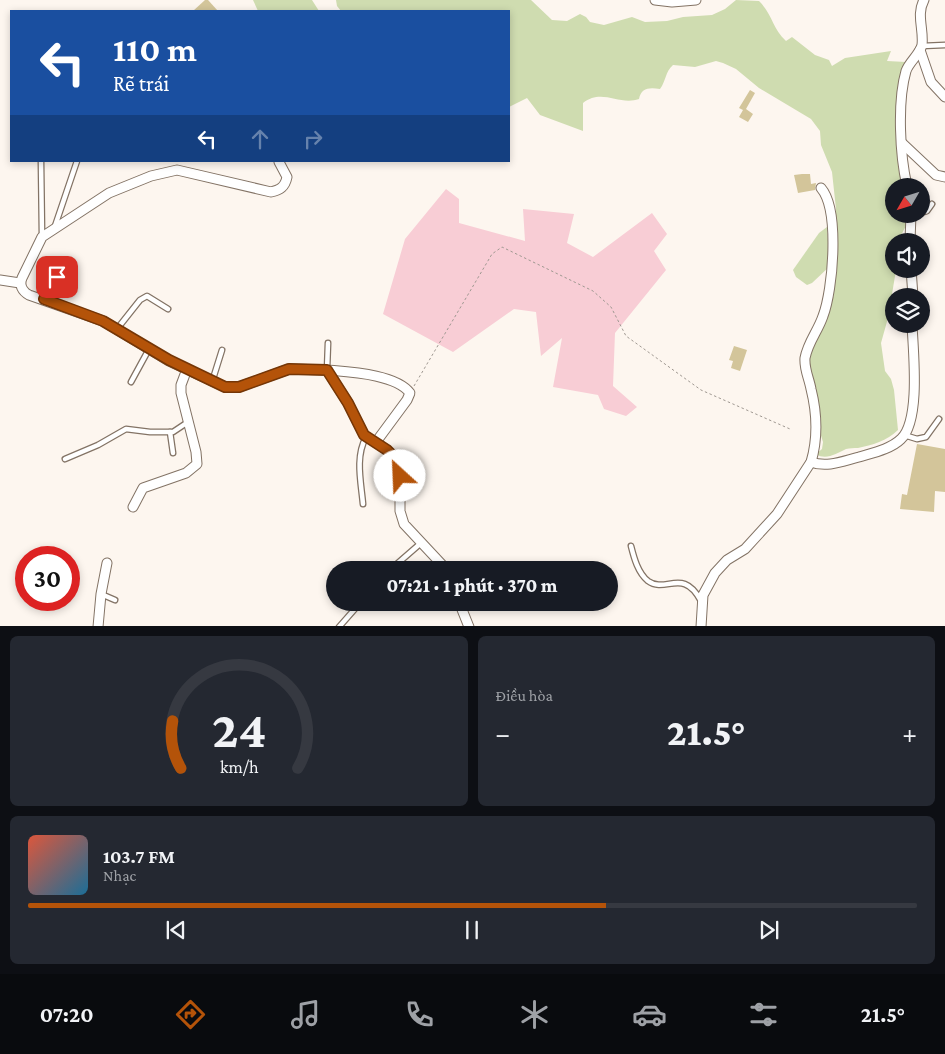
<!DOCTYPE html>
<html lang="vi">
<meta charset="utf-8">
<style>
body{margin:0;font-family:"Crimson Pro",serif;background:#242831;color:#f1f3f6;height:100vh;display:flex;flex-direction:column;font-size:19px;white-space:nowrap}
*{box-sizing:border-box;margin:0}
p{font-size:16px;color:#9ea1a6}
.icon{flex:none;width:28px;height:28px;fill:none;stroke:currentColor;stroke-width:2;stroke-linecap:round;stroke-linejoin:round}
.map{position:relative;height:626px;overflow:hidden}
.panel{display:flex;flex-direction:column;gap:10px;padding:10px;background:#0d0f14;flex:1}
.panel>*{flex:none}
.banner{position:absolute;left:10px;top:10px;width:500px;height:152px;border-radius:0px;box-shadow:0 2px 8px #0003;background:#1a4fa0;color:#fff;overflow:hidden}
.needle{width:32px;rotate:231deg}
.buttons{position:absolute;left:885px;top:178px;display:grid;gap:10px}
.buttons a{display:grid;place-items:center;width:45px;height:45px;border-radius:50%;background:#171b24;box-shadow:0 2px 8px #0003;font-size:25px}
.speed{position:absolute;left:15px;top:546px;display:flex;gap:10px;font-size:25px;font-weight:700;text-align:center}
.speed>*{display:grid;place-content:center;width:65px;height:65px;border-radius:50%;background:#171b24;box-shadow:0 2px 8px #0003;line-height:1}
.speed .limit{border:8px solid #d22;background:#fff;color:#111}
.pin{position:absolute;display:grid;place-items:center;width:42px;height:42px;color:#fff;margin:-21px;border-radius:10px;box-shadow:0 2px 8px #0006}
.me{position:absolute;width:55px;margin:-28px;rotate:335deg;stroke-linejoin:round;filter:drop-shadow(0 0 4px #0008)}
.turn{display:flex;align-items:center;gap:18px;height:105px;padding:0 20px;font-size:22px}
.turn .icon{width:65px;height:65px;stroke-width:2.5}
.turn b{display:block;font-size:35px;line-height:42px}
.lanes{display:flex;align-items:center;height:48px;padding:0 20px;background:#0003;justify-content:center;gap:25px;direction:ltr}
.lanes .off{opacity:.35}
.big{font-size:38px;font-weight:800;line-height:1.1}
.panel .card{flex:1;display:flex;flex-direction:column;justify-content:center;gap:8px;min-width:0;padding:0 18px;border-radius:8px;background:#242831}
.panel .dial{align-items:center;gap:0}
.dial svg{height:130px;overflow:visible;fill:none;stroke:#363941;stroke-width:7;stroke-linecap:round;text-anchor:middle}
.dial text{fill:#f1f3f6;stroke:none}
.song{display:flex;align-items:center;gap:15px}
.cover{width:60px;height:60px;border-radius:8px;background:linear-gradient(135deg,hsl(10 70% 55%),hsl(200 70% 35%))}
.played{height:5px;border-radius:2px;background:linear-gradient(90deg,#b45309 65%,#363941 65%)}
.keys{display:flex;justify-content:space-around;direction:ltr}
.heat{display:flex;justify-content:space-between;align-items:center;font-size:28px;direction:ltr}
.panel .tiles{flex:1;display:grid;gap:10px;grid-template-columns:1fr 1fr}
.card:last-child{grid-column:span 2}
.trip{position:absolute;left:326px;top:561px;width:292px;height:50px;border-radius:25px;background:#171b24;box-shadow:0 2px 8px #0003;font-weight:800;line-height:50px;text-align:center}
.tabs{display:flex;height:80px;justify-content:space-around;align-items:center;background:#090b0e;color:#9ea1a6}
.tabs .icon{width:35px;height:35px}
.tabs .selected{color:#b45309}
.tabs b{font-size:22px;color:#f1f3f6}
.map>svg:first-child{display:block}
.green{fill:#f8cdd5}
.water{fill:#cfdcb0}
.building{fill:#d3c59a}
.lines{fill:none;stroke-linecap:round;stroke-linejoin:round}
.service-casing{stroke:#837365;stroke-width:7}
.minor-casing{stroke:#837365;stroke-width:11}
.path{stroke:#9f9891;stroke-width:1;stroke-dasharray:2.5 2.5;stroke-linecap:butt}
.service{stroke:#fff;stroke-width:4.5}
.minor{stroke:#fff;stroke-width:9}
.route-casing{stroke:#753606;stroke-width:12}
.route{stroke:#b45309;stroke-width:9}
</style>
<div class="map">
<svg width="945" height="627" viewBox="0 0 945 627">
<rect width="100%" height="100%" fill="#fdf6ef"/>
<path class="green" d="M 446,189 L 459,199 L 459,223 L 525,241 L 523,209 L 574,214 L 567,243 L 593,257 L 652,213 L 667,234 L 654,251 L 666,270 L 615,333 L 613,386 L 637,407 L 626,416 L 604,409 L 598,395 L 553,387 L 562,338 L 541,356 L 536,312 L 514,309 L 453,352 L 383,314 L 405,239 Z"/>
<g class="water">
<path d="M 253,0 L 312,0 L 319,11 L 258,11 Z"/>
<path d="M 336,0 L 531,0 L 552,20 L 567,21 L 580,14 L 586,17 L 590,22 L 604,25 L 632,17 L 645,22 L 667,21 L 683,17 L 712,15 L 725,9 L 736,0 L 759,1 C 773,15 772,28 786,41 L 792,37 L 815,55 L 829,60 L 832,66 L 845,58 L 891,51 L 887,61 L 906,62 L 901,93 L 903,186 L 894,186 L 894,214 L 908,214 L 908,222 L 898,241 L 894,241 L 894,269 L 896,270 L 888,318 L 881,343 L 885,371 L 891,379 L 894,390 L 898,430 C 887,441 872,445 858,448 C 854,448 850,448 846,449 C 837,453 826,461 816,454 L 822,449 L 823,442 L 818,426 L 808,371 L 808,356 L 834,295 L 836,209 L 832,172 L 821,145 L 820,131 L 811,119 L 759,88 L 736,69 L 723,63 L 716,61 L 695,67 L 673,65 C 665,72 666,81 660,89 C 649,87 641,88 639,99 C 619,106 602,88 583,103 L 583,131 L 540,115 L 527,98 L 509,107 L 509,11 L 341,11 L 337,6 Z"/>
<path d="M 827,227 L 830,266 L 812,283 L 807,285 L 796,277 L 793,270 L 819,233 Z"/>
</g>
<g class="building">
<path d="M 205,0 L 208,0 L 218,11 L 193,11 Z"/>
<path d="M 750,90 L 755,93 L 746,109 L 753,114 L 748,122 L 739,117 L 743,110 L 739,108 Z"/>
<path d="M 802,174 L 810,174 L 811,184 L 816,183 L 815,190 L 798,193 L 794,175 Z"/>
<path d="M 734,346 L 747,350 L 740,371 L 731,368 L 733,361 L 729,360 Z"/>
<path d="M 917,444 L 945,449 L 945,492 L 935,491 L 934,512 L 900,509 L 902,494 L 907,495 Z"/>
</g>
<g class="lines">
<defs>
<g id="service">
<path d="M 922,46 L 945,45"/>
<path d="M 41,161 L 42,236"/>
<path d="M 921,213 L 927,211 L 932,204"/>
<path d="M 55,226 L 77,161"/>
<path d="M 44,299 C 48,290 60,276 59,269"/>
<path d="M 117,329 L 140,300 L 147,296 L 168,309"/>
<path d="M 327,370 L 328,343"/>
<path d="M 131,382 L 149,349"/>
<path d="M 212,382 L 222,350"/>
<path d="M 170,432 L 173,453"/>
<path d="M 904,435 L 917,439 L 926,437 L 939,419"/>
<path d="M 65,459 L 98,445 L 126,429 L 150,432 L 173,432 L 188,422"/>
<path d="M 363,504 C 361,482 355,457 366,437"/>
<path d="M 631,546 C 634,558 638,573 648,581 C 666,594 683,567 701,601"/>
<path d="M 390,570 L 421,543"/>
<path d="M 101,594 L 115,600"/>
<path d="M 339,627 L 361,602"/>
</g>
<g id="minor">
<path d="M 655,0 L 672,2 L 696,0"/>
<path d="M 920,50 L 931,82 L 945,97"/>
<path d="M 902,143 L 936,175 L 945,177"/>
<path d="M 279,162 L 287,177 C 285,187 280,190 271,192 L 177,170 L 151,176 L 109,193 L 42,237 L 22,278 C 19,285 22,291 29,295 L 103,321 L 169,361 L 225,387 L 239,387 L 289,369 L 327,370 L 348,403 L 364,435 L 387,450 L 397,463 L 400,470 L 400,511 L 404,524 L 447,570"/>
<path d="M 907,186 C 900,156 897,102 906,71 C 909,62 920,54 922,45 C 924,29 916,15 924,0"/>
<path d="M 910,241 L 911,214"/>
<path d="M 911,269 L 913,296"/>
<path d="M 0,280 L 20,283"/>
<path d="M 327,370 C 349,372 396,374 410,393 L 407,400 L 376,442"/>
<path d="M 811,462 C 827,468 843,461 859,457 C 872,453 891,449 901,439 C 921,420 913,350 912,324"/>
<path d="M 133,507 L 143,488 L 186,473 L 197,464 L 196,452 L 181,393 L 181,385 L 187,369"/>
<path d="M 459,602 L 469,627"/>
<path d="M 98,627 L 101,594 L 107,563"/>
<path d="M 701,627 L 703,595 L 715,573 L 727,560 L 745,549 L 777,514 L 811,462 C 818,438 817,413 811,389 C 809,378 804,369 805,358 C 808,342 818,331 823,316 C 833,290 840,210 821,188"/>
</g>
</defs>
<use href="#service" class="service-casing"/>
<use href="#minor" class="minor-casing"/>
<path class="path" d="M 414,386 L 492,254 L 502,247 L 593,291 L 611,307 L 626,336 L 701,390 L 790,429"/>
<use href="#service" class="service"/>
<use href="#minor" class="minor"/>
</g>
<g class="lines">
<defs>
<path id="route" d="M 57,277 L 49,288 L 44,299 L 103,321 L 169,360 L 225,387 L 239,387 L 289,369 L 327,370 L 348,403 L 364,435 L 387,450 L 393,456 L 400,470 L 400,476"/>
</defs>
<use href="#route" class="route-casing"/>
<use href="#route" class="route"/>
</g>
</svg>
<div class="buttons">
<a><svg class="needle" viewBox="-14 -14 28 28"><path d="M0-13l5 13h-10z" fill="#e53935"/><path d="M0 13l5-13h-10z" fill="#9ea1a6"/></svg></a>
<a><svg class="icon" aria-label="sound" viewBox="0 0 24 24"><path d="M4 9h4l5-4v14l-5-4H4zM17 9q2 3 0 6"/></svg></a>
<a><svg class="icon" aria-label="layers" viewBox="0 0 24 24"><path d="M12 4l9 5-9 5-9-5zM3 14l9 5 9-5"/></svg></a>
</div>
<div class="speed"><div class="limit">30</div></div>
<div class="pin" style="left:57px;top:277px;background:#d93025"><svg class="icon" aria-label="arrive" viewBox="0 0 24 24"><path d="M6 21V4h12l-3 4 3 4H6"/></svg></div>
<svg class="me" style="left:400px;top:476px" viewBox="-20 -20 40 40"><circle r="19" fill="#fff"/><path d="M0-13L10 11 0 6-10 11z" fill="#b45309"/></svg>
<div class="trip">07:21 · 1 phút · 370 m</div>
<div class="banner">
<div class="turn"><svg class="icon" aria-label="left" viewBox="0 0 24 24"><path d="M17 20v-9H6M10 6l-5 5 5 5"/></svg><div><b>110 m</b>Rẽ trái</div></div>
<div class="lanes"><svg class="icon" aria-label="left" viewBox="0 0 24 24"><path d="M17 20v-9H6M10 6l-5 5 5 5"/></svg><svg class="icon off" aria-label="ahead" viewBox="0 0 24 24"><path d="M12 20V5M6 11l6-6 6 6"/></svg><svg class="icon off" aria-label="right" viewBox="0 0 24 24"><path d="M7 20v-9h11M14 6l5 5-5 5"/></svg></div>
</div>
</div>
<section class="panel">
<div class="tiles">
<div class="card dial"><svg viewBox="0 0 100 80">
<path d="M14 69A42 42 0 1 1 86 69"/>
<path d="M14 69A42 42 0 0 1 9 40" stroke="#b45309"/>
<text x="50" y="56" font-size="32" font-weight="700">24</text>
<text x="50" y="72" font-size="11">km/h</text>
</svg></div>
<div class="card"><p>Điều hòa</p>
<div class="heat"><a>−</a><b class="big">21.5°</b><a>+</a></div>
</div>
<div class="card">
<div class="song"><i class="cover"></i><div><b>103.7 FM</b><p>Nhạc</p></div></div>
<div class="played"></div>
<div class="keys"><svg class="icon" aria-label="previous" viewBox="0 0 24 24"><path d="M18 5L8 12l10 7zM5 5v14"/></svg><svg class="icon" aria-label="pause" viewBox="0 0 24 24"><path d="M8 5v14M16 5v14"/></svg><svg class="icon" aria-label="next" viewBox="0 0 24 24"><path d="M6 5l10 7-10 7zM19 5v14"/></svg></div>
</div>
</div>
</section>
<nav class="tabs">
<b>07:20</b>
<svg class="icon selected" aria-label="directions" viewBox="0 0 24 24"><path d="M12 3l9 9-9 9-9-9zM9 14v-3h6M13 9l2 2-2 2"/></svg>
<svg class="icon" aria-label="music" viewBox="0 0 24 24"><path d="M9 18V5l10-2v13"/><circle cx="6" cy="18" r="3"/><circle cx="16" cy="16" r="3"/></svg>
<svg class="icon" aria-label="phone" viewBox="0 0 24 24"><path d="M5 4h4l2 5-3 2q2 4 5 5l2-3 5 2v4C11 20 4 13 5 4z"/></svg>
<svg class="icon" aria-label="climate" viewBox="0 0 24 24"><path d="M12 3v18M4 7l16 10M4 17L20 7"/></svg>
<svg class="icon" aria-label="car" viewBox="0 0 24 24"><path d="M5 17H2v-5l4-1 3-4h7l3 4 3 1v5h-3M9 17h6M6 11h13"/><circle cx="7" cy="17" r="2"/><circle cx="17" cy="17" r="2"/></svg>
<svg class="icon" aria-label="filters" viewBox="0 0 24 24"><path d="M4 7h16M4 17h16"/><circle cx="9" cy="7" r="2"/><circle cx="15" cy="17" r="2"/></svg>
<b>21.5°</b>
</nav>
